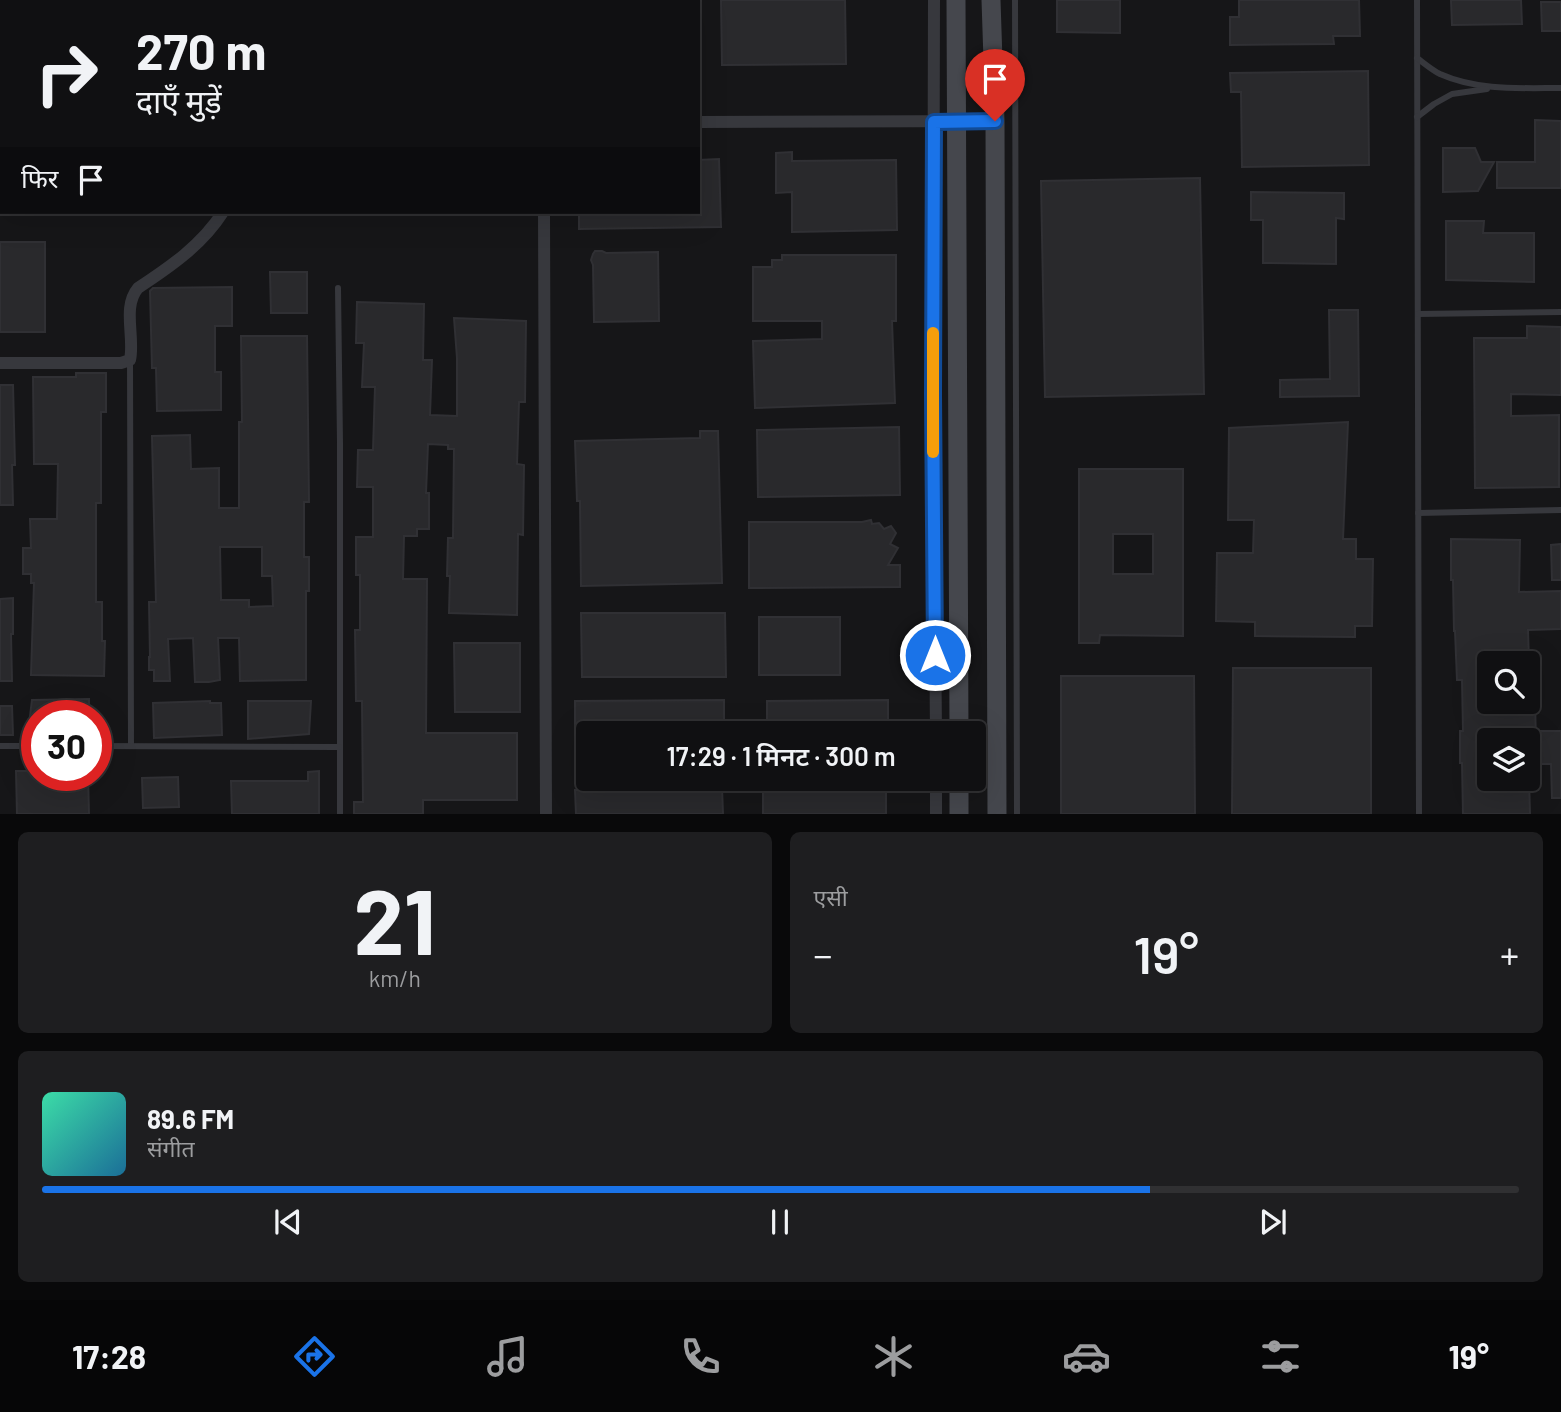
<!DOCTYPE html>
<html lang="hi">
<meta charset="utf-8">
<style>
body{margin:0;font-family:Barlow,"Noto Sans Devanagari",sans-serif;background:#1e1e20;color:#f1f3f6;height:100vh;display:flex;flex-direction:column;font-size:26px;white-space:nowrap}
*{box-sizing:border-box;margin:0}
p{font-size:23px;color:#9c9d9f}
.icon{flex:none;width:38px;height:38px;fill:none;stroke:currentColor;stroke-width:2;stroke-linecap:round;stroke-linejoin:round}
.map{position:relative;height:814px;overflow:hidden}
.details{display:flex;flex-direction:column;gap:18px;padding:18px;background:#09090a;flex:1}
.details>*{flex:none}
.guide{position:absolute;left:0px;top:0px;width:700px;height:214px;box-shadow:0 7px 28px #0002,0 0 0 2px #303032;background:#101012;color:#f1f3f6;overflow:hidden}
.fabs{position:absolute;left:1477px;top:651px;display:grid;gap:14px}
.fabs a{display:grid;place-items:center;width:63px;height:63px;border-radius:7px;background:#101012;box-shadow:0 7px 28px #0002,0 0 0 2px #303032;font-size:35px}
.speed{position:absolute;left:21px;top:700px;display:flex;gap:14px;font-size:35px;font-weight:700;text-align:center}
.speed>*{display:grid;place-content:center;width:91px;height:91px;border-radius:50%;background:#101012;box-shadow:0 7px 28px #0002,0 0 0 2px #303032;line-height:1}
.speed .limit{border:10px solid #d22;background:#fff;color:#111}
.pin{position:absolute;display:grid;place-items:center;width:60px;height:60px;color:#fff;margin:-72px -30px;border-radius:50% 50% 50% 0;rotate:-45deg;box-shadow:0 0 7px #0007}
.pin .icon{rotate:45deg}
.me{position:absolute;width:77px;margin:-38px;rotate:0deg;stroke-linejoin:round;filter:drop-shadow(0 0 5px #0008)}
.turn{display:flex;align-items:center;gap:24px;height:147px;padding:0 21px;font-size:32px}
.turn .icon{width:91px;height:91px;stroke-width:2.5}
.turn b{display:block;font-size:49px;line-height:60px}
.then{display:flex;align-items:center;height:66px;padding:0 21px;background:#0003;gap:14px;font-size:26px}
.big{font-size:52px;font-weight:600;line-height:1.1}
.details .widget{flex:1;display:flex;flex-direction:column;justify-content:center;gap:10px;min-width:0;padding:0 24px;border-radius:10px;background:#1e1e20}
.details .dial{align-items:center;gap:0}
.dial b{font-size:91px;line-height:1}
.song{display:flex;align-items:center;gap:21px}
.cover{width:84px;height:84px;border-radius:10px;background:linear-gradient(135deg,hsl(160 70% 55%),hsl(200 70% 35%))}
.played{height:7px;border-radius:4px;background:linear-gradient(90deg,#1a73e8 75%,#303032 75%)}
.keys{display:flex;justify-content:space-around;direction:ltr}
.heat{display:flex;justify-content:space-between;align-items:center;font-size:38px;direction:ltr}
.details .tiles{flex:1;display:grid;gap:18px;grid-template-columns:1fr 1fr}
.widget:last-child{grid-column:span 2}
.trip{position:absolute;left:576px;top:721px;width:410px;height:70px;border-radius:7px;background:#101012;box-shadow:0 7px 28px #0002,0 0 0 2px #303032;font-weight:600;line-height:70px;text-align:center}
.dock{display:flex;height:112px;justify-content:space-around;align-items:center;background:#060607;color:#9c9d9f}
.dock .icon{width:49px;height:49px}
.dock .current{color:#1a73e8}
.dock b{font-size:32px;color:#f1f3f6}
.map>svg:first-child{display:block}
.building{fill:#29292c;stroke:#303034;stroke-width:2;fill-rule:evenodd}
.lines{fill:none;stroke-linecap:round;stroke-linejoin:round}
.service{stroke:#37383d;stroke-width:6}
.minor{stroke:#37383d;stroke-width:12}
.secondary{stroke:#45474d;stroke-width:19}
.route-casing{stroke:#114b97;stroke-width:18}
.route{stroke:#1a73e8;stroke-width:12}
.slow{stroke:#f59e0b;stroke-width:12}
</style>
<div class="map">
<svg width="1561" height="814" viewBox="0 0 1561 814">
<rect width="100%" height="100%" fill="#161618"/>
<g class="building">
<path d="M 721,0 L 845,0 L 846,64 L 722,65 Z"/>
<path d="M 1057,0 L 1120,0 L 1120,33 L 1057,32 Z"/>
<path d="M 1239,0 L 1359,0 L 1360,36 L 1333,36 L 1334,44 L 1230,45 L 1230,17 L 1239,17 Z"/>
<path d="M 1451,0 L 1521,0 L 1522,24 L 1452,25 Z"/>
<path d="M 1541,2 L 1561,2 L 1561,31 L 1542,31 Z"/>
<path d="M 1368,71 L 1369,165 L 1242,167 L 1241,92 L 1231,92 L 1230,73 Z"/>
<path d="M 1535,120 L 1561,121 L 1561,188 L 1497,188 L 1497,162 L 1535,162 Z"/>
<path d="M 1443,148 L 1475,148 L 1481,162 L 1494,162 L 1478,191 L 1443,192 Z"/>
<path d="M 792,152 L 792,161 L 896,160 L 897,230 L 792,232 L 792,192 L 776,193 L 776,153 Z"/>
<path d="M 719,159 L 721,227 L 579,229 L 579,212 L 698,212 L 698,160 Z"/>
<path d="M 1200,178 L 1204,394 L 1045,397 L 1041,181 Z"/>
<path d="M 1251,192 L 1344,193 L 1344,219 L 1336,218 L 1336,264 L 1263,263 L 1263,220 L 1251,220 Z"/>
<path d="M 1446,221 L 1484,221 L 1483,233 L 1534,233 L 1534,282 L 1446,280 Z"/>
<rect x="0" y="242" width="45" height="90"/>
<path d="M 595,251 L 602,251 L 606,253 L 658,252 L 659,321 L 594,322 L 593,265 L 591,260 L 593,254 Z"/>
<path d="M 782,255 L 896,255 L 896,321 L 892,321 L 895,403 L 755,408 L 753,341 L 822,339 L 822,321 L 753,321 L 753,267 L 772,267 L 772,260 L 782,260 Z"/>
<path d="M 270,272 L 307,272 L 307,313 L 271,313 Z"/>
<path d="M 232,287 L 232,326 L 215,326 L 215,372 L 221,372 L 221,410 L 157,411 L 156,368 L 152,368 L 150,291 L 153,288 Z"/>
<path d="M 357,302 L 424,304 L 423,360 L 432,360 L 430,415 L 457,416 L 457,358 L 454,318 L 526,321 L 525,402 L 519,402 L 517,464 L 524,465 L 523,535 L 518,534 L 517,615 L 449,613 L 450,576 L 447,576 L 448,538 L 453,538 L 454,449 L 448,449 L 448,445 L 428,444 L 426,493 L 429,493 L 429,529 L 417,529 L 417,536 L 404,536 L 403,579 L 427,579 L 426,733 L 517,733 L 517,800 L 423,800 L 423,814 L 354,814 L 354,802 L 363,802 L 362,701 L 356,701 L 355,630 L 360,630 L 360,575 L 356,575 L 356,537 L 373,537 L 373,487 L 357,487 L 358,450 L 373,450 L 375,387 L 362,387 L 364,343 L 356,343 Z"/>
<path d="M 1329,310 L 1358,310 L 1359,396 L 1280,397 L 1280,380 L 1330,379 Z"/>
<path d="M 1527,326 L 1561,327 L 1561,395 L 1511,394 L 1511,416 L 1559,415 L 1559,487 L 1475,488 L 1474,338 L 1527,338 Z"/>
<path d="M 241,336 L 307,336 L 309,502 L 304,502 L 304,557 L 309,557 L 309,591 L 306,591 L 306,680 L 240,681 L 239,638 L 218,638 L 220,680 L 209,682 L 195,682 L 193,638 L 168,639 L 170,681 L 154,681 L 154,670 L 149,670 L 149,657 L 150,657 L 149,602 L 156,602 L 152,436 L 190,435 L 191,469 L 219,468 L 219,508 L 239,508 L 239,422 L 242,422 ZM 220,547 L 262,547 L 262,576 L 272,576 L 273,606 L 249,607 L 249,600 L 221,600 Z"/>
<path d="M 76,373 L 106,373 L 106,412 L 101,412 L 101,503 L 96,503 L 96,602 L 102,602 L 102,641 L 105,641 L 104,676 L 31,675 L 34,583 L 31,583 L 31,574 L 23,574 L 23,548 L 31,548 L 30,519 L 57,519 L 58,464 L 34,464 L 33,377 L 76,377 Z"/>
<path d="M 0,385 L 13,385 L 15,465 L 12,465 L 13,505 L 0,505 Z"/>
<path d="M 1348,422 L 1343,539 L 1356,539 L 1356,559 L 1373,559 L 1372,626 L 1355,626 L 1355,637 L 1255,636 L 1255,622 L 1216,621 L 1217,553 L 1253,553 L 1254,520 L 1228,520 L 1229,428 Z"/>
<path d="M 899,427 L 900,495 L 758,497 L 757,430 Z"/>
<path d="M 700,431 L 718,431 L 722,583 L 581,586 L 580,501 L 577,501 L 575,441 L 700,438 Z"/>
<path d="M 1079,469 L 1183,469 L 1183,636 L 1100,635 L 1099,643 L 1079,643 ZM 1113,534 L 1153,534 L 1153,574 L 1113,574 Z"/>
<path d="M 871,520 L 872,524 L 879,523 L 884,529 L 891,526 L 896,533 L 890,544 L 898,548 L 888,565 L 900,565 L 900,587 L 749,588 L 749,522 L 862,522 Z"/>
<path d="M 1451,539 L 1520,540 L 1519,592 L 1561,591 L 1561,629 L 1528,630 L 1529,663 L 1489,663 L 1489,702 L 1535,702 L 1536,740 L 1489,740 L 1489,779 L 1529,779 L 1530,814 L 1463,814 L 1462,763 L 1460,763 L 1460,731 L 1463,731 L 1462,680 L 1457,680 L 1455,631 L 1454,631 L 1453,580 L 1451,580 Z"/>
<path d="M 1561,544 L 1561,580 L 1552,580 L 1551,545 Z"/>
<path d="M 13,598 L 13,634 L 11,634 L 12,681 L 0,681 L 0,599 Z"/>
<path d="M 581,613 L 725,613 L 726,677 L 582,677 Z"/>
<rect x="759" y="617" width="81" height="58"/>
<path d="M 454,643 L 520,643 L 520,712 L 455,712 Z"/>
<path d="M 1233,668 L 1371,668 L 1371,814 L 1232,814 Z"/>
<path d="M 1061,676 L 1194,676 L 1195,814 L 1061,814 Z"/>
<path d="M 89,699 L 89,716 L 30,716 L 32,700 Z"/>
<path d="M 724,700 L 724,733 L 588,733 L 588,762 L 575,762 L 575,701 Z"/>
<path d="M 888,700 L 888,733 L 767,733 L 767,701 Z"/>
<path d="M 210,701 L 210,703 L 221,703 L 222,735 L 154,738 L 153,703 Z"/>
<path d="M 248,701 L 311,701 L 309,734 L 248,739 Z"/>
<path d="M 0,706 L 12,706 L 13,735 L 0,735 Z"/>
<path d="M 1540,731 L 1561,731 L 1561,798 L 1552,798 L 1551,764 L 1540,764 Z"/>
<path d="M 16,771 L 37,771 L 37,775 L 88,775 L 89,814 L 17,814 Z"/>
<path d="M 319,771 L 319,814 L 232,814 L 231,781 L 308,781 L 308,772 Z"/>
<path d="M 178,777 L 179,807 L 143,808 L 142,778 Z"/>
<path d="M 722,787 L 723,814 L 576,814 L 575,790 Z"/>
<path d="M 886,787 L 886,814 L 763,814 L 763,789 Z"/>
</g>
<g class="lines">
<g class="service">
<path d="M 1015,0 L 1017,814"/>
<path d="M 1417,0 L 1419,814"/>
<path d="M 1417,58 C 1424,63 1432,70 1440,74 C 1478,91 1521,88 1561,88"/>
<path d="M 1417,117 L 1434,104 L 1452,94 L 1487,89"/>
<path d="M 338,288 L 340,443 L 340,814"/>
<path d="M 1418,314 L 1561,312"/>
<path d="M 130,360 L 131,745"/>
<path d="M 1418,513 L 1561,510"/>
<path d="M 0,746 L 37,746"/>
<path d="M 96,746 L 339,747"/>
</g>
<g class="minor">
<path d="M 83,0 L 83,2"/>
<path d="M 362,0 L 362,2"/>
<path d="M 467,0 L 472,2"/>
<path d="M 523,0 L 523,2"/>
<path d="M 934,0 L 933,394 L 936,733"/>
<path d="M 255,2 L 255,0"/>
<path d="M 596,2 L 597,0"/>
<path d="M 698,122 L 995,121"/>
<path d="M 544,212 L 546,814"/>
<path d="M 0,363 L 121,363 L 130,360 C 135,337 122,307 138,288 C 170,267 202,245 223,212"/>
<path d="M 936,779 L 936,814"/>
</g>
<g class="secondary">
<path d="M 956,0 L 959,733"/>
<path d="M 991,0 L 995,121 L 997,814"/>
<path d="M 959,779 L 959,814"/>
</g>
</g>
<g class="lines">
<defs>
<path id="route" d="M 935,655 L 933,394 L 934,122 L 995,121"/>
</defs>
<use href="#route" class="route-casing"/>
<use href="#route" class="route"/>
<path class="slow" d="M 933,333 L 933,452"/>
</g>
</svg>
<div class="fabs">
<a><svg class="icon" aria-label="search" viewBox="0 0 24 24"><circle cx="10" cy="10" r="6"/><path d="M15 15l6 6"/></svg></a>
<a><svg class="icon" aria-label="layers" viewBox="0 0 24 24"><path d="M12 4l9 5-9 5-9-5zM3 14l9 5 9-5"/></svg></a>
</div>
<div class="speed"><div class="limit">30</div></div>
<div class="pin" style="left:995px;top:121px;background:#d93025"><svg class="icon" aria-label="arrive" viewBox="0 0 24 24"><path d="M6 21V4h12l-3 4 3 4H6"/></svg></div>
<svg class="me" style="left:935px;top:655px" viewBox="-20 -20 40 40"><circle r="17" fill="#1a73e8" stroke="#fff" stroke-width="3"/><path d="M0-11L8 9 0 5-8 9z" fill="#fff"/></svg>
<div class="trip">17:29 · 1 मिनट · 300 m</div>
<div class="guide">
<div class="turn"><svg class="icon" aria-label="right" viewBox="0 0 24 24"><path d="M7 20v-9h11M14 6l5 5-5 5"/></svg><div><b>270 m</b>दाएँ मुड़ें</div></div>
<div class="then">फिर<svg class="icon" aria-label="arrive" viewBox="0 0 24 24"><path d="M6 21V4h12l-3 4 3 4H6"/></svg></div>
</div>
</div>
<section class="details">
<div class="tiles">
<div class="widget dial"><b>21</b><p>km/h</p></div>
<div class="widget"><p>एसी</p>
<div class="heat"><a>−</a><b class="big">19°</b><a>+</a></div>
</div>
<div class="widget">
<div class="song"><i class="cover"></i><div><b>89.6 FM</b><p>संगीत</p></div></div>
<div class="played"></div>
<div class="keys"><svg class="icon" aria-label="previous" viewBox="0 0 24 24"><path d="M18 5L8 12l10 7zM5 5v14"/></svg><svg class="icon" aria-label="pause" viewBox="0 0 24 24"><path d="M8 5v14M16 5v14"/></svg><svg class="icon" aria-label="next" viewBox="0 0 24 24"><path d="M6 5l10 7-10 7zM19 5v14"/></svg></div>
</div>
</div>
</section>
<nav class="dock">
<b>17:28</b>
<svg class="icon current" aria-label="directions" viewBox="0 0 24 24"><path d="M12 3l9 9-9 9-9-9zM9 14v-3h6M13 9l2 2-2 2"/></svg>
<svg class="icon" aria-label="music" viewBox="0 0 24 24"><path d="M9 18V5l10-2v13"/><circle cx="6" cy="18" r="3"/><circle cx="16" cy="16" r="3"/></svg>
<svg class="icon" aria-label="phone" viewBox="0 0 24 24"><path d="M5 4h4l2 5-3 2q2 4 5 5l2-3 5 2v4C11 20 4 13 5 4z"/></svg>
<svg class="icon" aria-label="climate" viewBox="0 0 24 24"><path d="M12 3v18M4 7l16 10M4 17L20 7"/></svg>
<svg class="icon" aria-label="car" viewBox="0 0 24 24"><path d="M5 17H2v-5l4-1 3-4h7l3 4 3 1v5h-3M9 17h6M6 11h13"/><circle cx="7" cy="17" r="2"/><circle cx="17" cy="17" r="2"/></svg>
<svg class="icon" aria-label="filters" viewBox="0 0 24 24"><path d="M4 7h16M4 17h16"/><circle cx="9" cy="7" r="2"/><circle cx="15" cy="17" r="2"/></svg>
<b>19°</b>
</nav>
